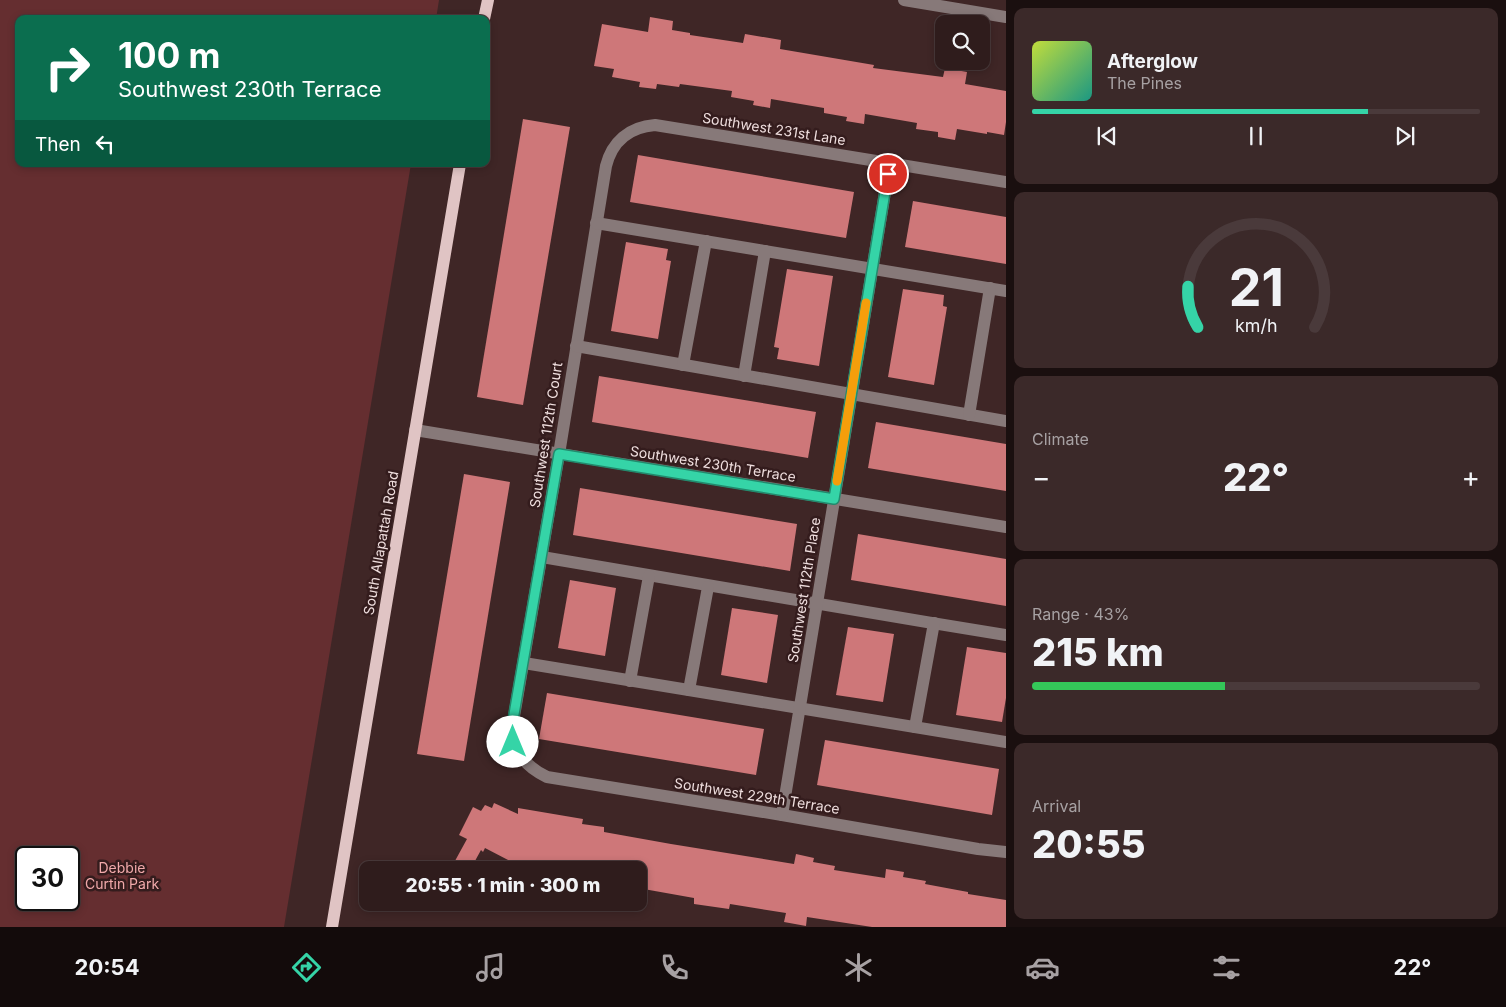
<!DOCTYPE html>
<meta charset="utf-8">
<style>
body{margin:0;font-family:Inter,sans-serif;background:#3b2929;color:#f1f3f6;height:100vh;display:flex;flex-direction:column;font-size:19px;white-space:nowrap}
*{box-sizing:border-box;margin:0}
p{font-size:16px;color:#a7a1a3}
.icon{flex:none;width:28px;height:28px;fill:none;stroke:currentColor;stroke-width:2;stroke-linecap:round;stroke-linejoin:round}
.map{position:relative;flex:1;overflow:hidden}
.drawer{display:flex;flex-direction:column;gap:8px;padding:8px;background:#1a0f0f;width:500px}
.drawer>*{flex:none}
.banner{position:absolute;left:15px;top:15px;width:475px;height:152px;border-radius:10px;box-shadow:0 2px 8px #0003,0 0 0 1px #4a3a3b;background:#0b6e4f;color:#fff;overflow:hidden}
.buttons{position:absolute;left:935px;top:15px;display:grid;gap:10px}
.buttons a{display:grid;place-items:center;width:55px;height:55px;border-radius:10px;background:#2f1c1c;box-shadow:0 2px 8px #0003,0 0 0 1px #4a3a3b;font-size:25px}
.speed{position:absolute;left:15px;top:846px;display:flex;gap:10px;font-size:25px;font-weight:700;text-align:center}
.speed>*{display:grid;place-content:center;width:65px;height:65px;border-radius:50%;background:#2f1c1c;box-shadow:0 2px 8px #0003,0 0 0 1px #4a3a3b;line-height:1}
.speed .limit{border:2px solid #111;border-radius:8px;background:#fff;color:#111}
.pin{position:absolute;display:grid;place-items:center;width:42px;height:42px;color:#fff;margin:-21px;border:2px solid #fff;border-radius:50%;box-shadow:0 1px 5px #0007}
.me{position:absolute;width:55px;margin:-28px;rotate:0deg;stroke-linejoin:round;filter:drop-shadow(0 0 4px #0008)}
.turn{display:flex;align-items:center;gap:18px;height:105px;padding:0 20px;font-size:22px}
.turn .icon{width:65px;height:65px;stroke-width:2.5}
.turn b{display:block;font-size:35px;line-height:42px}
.then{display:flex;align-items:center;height:48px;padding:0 20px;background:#0003;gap:10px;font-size:19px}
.big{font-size:38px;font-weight:800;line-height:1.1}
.drawer .card{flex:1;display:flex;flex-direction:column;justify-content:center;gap:8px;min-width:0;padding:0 18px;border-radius:10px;background:#3b2929}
.drawer .dial{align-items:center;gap:0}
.dial svg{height:130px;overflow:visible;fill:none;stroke:#4a3a3b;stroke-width:7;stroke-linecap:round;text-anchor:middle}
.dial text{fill:#f1f3f6;stroke:none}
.song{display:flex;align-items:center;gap:15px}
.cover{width:60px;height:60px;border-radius:8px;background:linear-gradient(135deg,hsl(70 70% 55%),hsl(170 70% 35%))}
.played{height:5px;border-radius:2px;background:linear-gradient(90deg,#35d4a7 75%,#4a3a3b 75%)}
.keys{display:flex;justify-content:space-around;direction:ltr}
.heat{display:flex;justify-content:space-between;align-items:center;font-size:28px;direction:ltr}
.charge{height:8px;border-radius:4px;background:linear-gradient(90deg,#34c759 43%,#4a3a3b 0)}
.trip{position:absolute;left:359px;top:861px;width:288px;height:50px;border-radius:10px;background:#2f1c1c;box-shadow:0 2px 8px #0003,0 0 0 1px #4a3a3b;font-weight:800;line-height:50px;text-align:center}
.tab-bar{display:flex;height:80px;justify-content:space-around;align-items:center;background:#130b0b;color:#a7a1a3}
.tab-bar .icon{width:35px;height:35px}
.tab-bar .selected{color:#35d4a7}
.tab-bar b{font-size:22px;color:#f1f3f6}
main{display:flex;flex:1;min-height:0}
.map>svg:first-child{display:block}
.green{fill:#652e30;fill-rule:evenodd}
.building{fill:#ce7779}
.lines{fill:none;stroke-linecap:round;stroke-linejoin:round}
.minor{stroke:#877979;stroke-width:12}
.major{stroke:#e0c4c4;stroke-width:12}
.route-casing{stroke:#228a6d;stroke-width:12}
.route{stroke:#35d4a7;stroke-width:9}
.slow{stroke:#f59e0b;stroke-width:9}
.labels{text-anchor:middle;stroke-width:5;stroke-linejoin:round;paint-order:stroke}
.street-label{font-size:14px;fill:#efdede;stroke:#341c1d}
.park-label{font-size:14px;fill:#f1a9aa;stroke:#341c1d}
</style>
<main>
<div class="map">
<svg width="1006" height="927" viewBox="0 0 1006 927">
<rect width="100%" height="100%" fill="#3f2626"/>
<path class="green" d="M 0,0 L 439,0 L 436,19 L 19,19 L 19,164 L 411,164 L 284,927 L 0,927 ZM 26,858 L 69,858 L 69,900 L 26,900 Z"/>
<g class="building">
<path d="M 650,17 L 673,21 L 672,30 L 690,33 L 690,35 L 743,43 L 745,34 L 781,40 L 780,49 L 874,65 L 873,68 L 943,77 L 945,68 L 967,72 L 965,84 L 1006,91 L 1006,122 L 1004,135 L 987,132 L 987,134 L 957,129 L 955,140 L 938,137 L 938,132 L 916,129 L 917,123 L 865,114 L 864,124 L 846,121 L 847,117 L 824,113 L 824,108 L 771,99 L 770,108 L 753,105 L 754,101 L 731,97 L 732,91 L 680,84 L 679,87 L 657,84 L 656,89 L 639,87 L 640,82 L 612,77 L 614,69 L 594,66 L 602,24 L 648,32 Z"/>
<path d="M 523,119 L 570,127 L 523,405 L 477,397 Z"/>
<path d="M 638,155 L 854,192 L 846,238 L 630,202 Z"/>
<path d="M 913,201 L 1006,217 L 1006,264 L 905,247 Z"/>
<path d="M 626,242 L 668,249 L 666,260 L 671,261 L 658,339 L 611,331 Z"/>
<path d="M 787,269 L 833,276 L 819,366 L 777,359 L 779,348 L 774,347 Z"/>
<path d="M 903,289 L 944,295 L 943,306 L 947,307 L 934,385 L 888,377 Z"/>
<path d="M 599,376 L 816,412 L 808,458 L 592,422 Z"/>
<path d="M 876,422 L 1006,444 L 1006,491 L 868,468 Z"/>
<path d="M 464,474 L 510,482 L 464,761 L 417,754 Z"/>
<path d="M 580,488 L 797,524 L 790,571 L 573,535 Z"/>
<path d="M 858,534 L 1006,559 L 1006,606 L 851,580 Z"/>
<path d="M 570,580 L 616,588 L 605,656 L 558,648 Z"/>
<path d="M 732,608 L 778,615 L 767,683 L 721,675 Z"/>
<path d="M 848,627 L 894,634 L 883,702 L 836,695 Z"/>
<path d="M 967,647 L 1006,653 L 1006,698 L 1002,722 L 956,715 Z"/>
<path d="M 547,693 L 764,729 L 756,775 L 539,739 Z"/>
<path d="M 825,740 L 999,769 L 992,815 L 817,785 Z"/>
<path d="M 494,803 L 518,814 L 518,808 L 583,819 L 582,824 L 604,827 L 604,832 L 671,844 L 794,864 L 796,854 L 814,858 L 813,862 L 835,866 L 834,870 L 885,878 L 886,869 L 904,872 L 903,877 L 926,881 L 925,884 L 968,892 L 968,894 L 1006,900 L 1006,927 L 872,927 L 807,917 L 806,926 L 784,922 L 786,913 L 730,904 L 729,909 L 694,904 L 694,898 L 638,888 L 638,870 L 524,870 L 509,867 L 510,861 L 485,848 L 483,852 L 481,850 L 470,870 L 450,870 L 467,839 L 459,835 L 473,807 L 481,811 L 485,805 L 492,808 Z"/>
</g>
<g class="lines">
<g class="minor">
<path d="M 904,0 L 1006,17"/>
<path d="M 1006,182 L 655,125 C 629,127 612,142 606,166 L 559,454 L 512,728 C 513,751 526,767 547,777 L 782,815 L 978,849 L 1006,852"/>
<path d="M 596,223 L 1006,291"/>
<path d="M 576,346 L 1006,421"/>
<path d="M 683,365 L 706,241"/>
<path d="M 744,376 L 765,251"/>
<path d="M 969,415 L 990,288"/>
<path d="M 415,430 L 1006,527"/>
<path d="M 542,557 C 696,584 851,610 1006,635"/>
<path d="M 524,663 L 1006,742"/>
<path d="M 630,681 L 649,576"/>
<path d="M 689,690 L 708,587"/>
<path d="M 915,727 L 934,623"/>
<path d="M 782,815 L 890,162"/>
</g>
<g class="major">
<path d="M 484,19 L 488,0"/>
<path d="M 332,927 L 460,164"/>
</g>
</g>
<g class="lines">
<defs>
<path id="route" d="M 513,742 L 513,720 L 559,454 L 834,499 L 888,174"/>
</defs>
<use href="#route" class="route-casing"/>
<use href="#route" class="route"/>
<path class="slow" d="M 837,481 L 866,303"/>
</g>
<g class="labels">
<g class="street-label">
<text transform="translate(774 129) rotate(9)" y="5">Southwest 231st Lane</text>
<text transform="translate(546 435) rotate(-81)" y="5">Southwest 112th Court</text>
<text transform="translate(713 464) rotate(9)" y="5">Southwest 230th Terrace</text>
<text transform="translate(381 543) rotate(-80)" y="5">South Allapattah Road</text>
<text transform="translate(804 590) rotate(-81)" y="5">Southwest 112th Place</text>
<text transform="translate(757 796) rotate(9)" y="5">Southwest 229th Terrace</text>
</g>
<g class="park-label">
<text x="122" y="873">Debbie<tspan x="122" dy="16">Curtin Park</tspan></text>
</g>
</g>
</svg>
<div class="buttons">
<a><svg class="icon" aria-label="search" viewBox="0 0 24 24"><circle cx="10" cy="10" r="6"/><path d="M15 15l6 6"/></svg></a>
</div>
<div class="speed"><div class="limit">30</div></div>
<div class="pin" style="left:888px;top:174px;background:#d93025"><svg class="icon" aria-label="arrive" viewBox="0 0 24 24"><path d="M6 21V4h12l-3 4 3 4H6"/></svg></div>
<svg class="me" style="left:513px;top:742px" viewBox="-20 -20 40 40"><circle r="19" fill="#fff"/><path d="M0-13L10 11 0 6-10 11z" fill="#35d4a7"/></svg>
<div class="trip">20:55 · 1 min · 300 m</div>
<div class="banner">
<div class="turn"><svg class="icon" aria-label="right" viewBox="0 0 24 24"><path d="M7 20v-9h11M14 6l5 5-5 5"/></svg><div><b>100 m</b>Southwest 230th Terrace</div></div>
<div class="then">Then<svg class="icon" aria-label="left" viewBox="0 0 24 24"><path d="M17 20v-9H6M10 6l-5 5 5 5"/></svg></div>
</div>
</div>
<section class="drawer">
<div class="card">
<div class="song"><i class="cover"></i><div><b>Afterglow</b><p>The Pines</p></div></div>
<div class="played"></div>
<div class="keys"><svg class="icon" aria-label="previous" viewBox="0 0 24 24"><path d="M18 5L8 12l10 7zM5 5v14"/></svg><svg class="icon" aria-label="pause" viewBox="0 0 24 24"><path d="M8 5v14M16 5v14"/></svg><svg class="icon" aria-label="next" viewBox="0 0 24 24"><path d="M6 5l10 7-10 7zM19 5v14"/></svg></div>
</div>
<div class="card dial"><svg viewBox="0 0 100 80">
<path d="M14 69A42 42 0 1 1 86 69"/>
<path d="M14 69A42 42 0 0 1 8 44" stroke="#35d4a7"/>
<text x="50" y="56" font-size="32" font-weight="700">21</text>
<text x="50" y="72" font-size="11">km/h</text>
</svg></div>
<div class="card"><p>Climate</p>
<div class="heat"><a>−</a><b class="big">22°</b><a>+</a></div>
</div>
<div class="card"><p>Range · 43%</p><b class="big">215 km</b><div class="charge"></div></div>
<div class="card"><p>Arrival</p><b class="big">20:55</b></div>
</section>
</main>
<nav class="tab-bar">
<b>20:54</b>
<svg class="icon selected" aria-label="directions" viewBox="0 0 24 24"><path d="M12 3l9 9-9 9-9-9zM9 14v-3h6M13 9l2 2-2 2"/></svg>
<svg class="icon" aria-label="music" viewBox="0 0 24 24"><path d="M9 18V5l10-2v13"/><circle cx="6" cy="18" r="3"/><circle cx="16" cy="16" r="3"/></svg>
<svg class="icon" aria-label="phone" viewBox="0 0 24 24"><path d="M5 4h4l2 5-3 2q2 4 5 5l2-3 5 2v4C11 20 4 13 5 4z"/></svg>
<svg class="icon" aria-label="climate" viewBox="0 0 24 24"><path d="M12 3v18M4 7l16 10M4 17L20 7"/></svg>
<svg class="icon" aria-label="car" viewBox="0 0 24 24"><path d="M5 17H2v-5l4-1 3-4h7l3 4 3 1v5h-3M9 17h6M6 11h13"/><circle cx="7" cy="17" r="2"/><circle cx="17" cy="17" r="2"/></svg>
<svg class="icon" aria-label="filters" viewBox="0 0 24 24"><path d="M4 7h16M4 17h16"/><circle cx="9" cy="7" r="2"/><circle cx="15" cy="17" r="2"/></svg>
<b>22°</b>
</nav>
